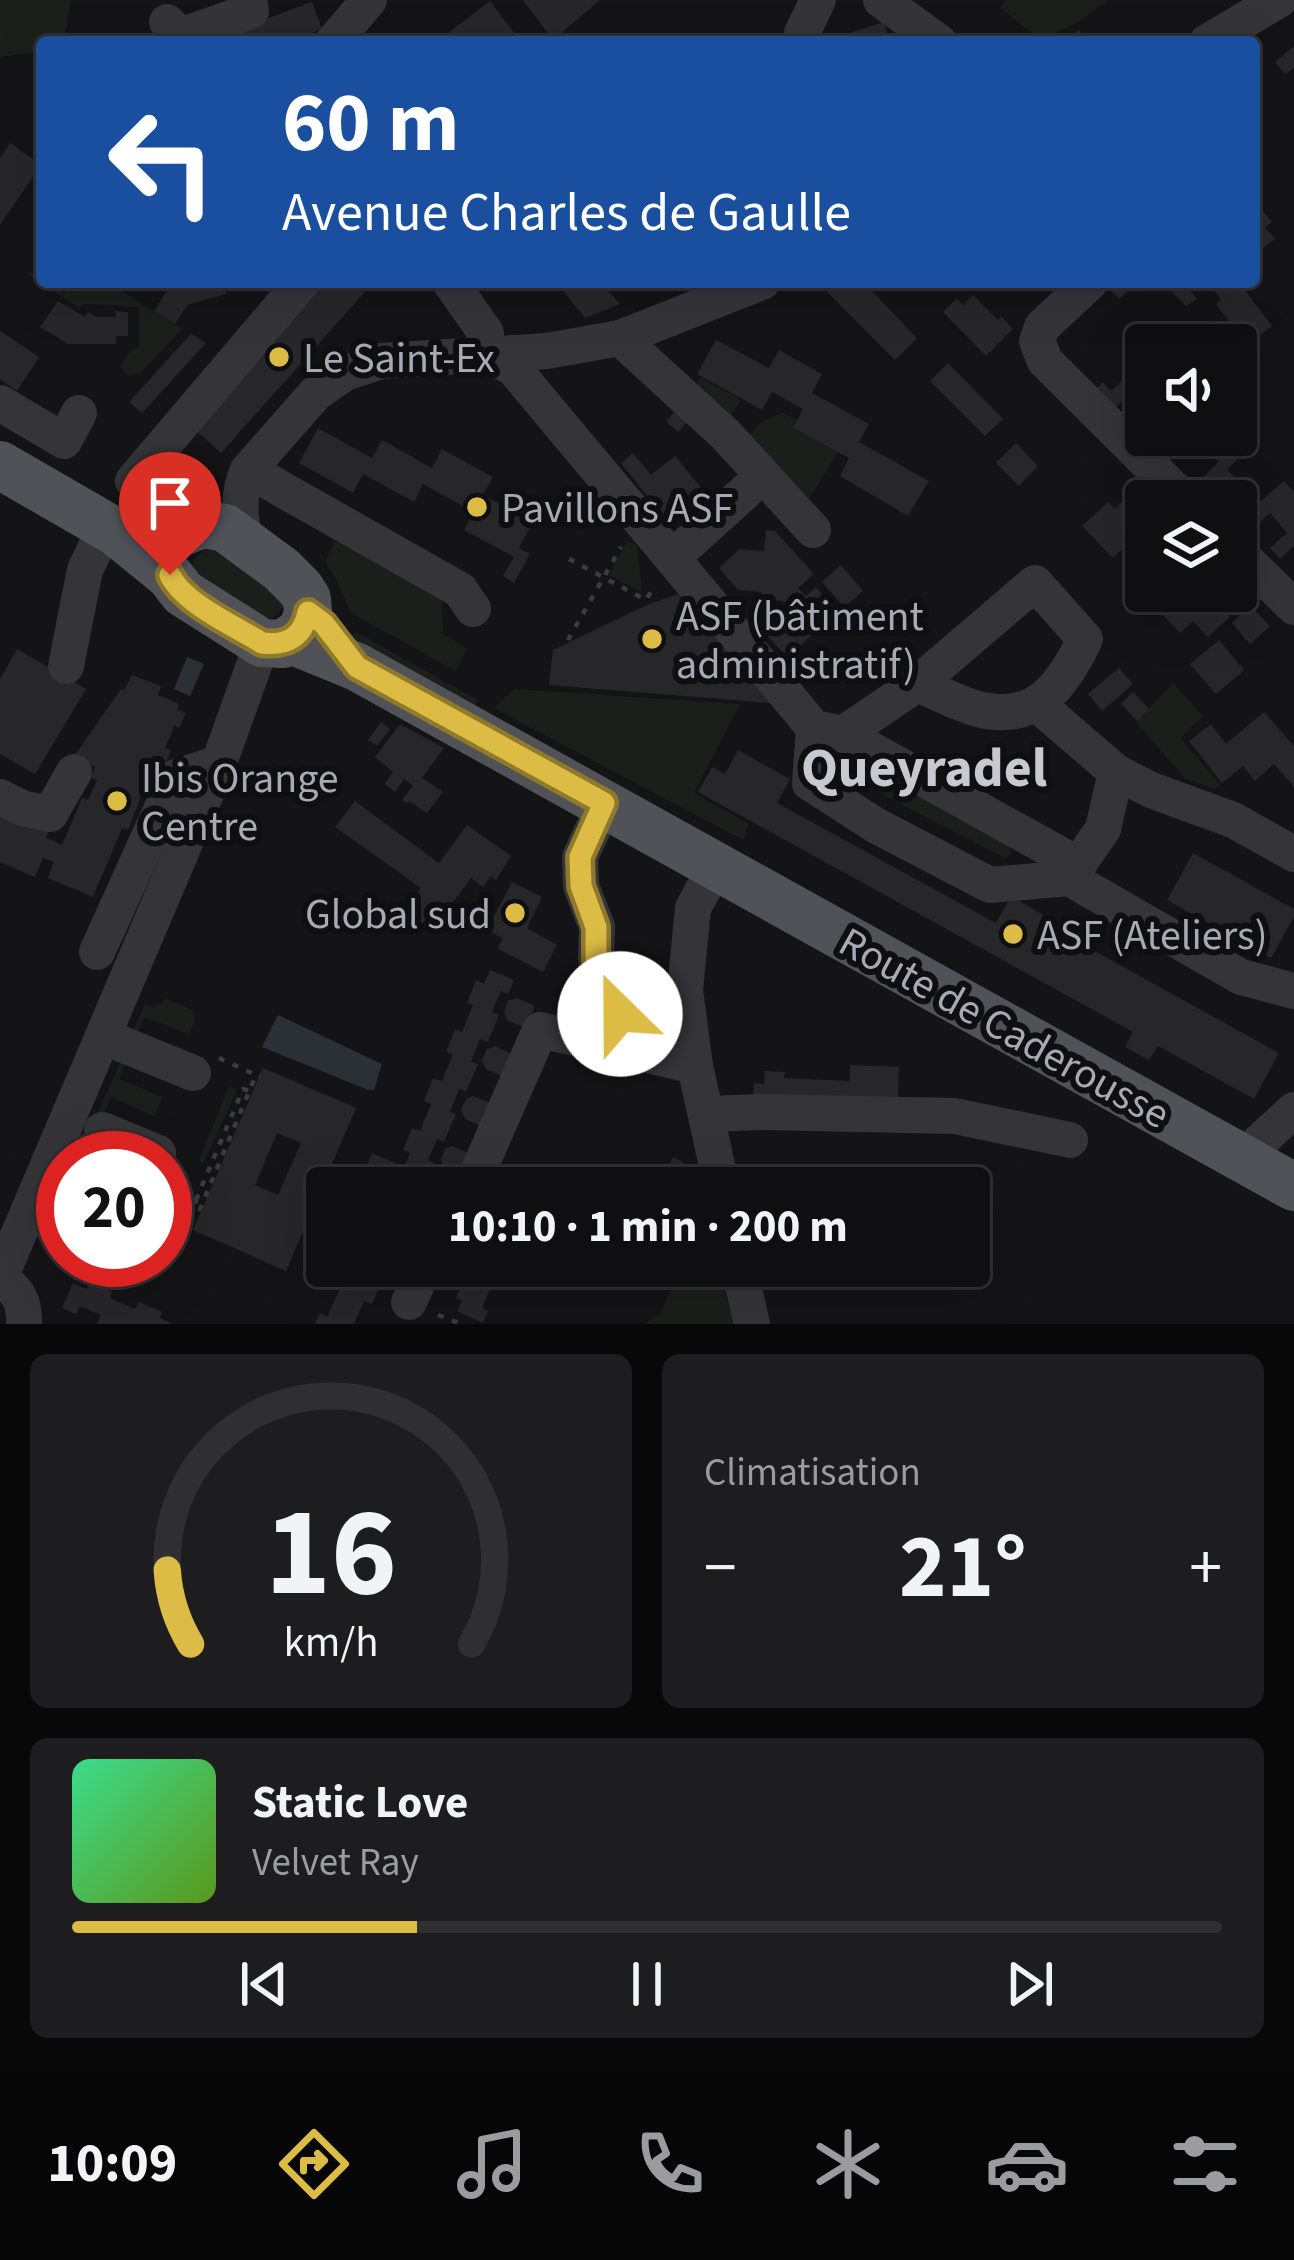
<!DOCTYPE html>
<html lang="fr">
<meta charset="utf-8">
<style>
body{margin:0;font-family:"Source Sans 3",sans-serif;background:#1d1c1e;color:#f1f3f6;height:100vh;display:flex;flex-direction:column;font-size:45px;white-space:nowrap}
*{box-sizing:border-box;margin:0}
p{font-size:39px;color:#9b9c9f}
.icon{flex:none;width:66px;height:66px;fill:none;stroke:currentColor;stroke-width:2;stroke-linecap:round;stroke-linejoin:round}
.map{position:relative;height:1324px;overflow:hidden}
.side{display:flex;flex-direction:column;gap:30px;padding:30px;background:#080809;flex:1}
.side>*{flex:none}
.hud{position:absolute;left:36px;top:36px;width:1224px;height:252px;border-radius:12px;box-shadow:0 12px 48px #0002,0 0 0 3px #2f2e30;background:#1a4fa0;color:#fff;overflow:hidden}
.fabs{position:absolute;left:1125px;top:324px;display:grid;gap:24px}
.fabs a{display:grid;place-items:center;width:132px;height:132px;border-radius:12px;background:#0f0e10;box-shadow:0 12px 48px #0002,0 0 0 3px #2f2e30;font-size:60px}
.speed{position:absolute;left:36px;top:1131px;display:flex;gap:24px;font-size:60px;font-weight:700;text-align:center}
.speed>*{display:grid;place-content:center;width:156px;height:156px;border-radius:50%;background:#0f0e10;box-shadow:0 12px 48px #0002,0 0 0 3px #2f2e30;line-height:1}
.speed .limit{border:18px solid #d22;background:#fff;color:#111}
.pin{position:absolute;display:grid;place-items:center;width:102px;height:102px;color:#fff;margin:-123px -51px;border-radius:50% 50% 50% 0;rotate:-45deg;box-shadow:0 0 12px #0007}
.pin .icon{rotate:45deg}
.me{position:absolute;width:132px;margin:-66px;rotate:337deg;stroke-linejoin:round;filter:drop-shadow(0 0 9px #0008)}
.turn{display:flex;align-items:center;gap:42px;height:252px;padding:0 48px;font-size:54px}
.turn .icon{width:156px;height:156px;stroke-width:2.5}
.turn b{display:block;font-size:84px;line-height:102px}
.big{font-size:90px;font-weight:700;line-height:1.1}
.side .tile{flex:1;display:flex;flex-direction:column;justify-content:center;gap:18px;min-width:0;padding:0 42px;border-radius:18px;background:#1d1c1e}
.side .dial{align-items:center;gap:0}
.dial svg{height:312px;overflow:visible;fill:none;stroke:#2f2e30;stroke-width:7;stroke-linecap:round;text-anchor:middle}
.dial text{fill:#f1f3f6;stroke:none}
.song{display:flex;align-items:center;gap:36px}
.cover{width:144px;height:144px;border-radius:18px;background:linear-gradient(135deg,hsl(150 70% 55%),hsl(90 70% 35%))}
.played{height:12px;border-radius:6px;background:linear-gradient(90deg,#dcbc44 30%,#2f2e30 30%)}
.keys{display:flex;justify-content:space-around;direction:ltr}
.heat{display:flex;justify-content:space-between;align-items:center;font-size:66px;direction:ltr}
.side .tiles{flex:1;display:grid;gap:30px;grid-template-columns:1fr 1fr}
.tile:last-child{grid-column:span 2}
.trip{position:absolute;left:306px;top:1167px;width:684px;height:120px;border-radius:12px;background:#0f0e10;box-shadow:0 12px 48px #0002,0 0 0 3px #2f2e30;font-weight:700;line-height:120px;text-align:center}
.menu{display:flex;height:192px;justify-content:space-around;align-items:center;background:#060606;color:#9b9c9f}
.menu .icon{width:84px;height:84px}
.menu .on{color:#dcbc44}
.menu b{font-size:54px;color:#f1f3f6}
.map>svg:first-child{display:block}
.green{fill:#1a1f1b}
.water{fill:#2b3037}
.building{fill:#272629;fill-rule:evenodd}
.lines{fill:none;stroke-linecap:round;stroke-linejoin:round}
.path{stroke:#3b3c40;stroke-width:4.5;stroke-dasharray:6 9;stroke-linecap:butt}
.minor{stroke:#353539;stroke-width:36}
.major{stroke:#515258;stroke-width:48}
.route-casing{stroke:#8f7a2c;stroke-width:30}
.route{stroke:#dcbc44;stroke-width:21}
.poi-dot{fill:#dcbc44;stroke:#0f0e10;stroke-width:4.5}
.labels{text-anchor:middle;stroke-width:12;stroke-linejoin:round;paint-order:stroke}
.poi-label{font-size:42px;fill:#a7a9b4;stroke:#0f0e10;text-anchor:start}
.street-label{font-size:42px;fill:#a7a9b4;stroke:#0f0e10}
.district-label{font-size:54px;font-weight:bold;fill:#c7c8d0;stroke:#0f0e10}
</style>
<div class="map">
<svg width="1294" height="1324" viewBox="0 0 1294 1324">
<rect width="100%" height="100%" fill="#141315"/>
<g class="green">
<path d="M 0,0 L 71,0 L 64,42 L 42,42 L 42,52 L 0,57 Z"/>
<path d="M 1006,0 L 1108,0 L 1079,22 L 1041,40 L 1000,8 Z"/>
<path d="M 28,271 L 64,293 L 73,282 L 106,282 L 182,329 L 140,373 L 127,375 L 120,367 L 131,349 L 139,348 L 139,307 L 83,304 L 79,308 L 27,274 Z"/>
<path d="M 701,378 L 741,400 L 729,418 L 693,393 Z"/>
<path d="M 782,413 L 797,420 L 793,428 L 838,452 L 809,499 L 745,446 C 753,426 761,421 782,413 Z"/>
<path d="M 347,539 L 438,593 L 442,602 L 443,634 L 467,649 L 456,671 L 351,613 L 336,579 L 325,562 L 335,542 Z"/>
<path d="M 627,541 L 637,545 L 642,593 L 609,575 Z"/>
<path d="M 215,547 L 278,594 L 284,606 L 273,618 L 262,616 L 202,581 L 192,565 C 196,554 203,549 215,547 Z"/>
<path d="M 356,632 L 478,700 L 471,714 L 357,647 L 349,636 Z"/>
<path d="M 1173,683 L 1203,716 L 1184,734 L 1182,740 L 1221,785 L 1215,789 L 1186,779 L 1136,722 Z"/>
<path d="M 514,689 L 740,704 L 694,793 L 749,824 L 743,840 L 494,708 Z"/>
<path d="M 843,754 L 1011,847 L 1011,855 L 1005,858 L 841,773 L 839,765 Z"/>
<path d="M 165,998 L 192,1010 L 195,1020 L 189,1034 L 144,1017 L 119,1079 L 162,1097 L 155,1117 L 111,1097 L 85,1158 L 79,1158 L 145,1004 L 154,1008 L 157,1003 L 162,1005 Z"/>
<path d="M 229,1086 L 237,1090 L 203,1164 L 199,1160 Z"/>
<path d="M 681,1266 L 726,1266 L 738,1324 L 645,1324 L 661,1313 Z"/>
</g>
<g class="water">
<path d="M 187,657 L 204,664 L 190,696 L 174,689 Z"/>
<path d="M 278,1015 L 382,1064 L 374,1090 L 368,1090 L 262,1047 Z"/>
</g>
<g class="building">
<path d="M 523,0 L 600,0 L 553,40 Z"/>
<path d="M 490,1 L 521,42 L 447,42 L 443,37 Z"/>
<path d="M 312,2 L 322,29 L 287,42 L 203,42 Z"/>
<path d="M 884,22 L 890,42 L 838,42 L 837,37 Z"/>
<path d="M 1079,30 L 1088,42 L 1064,42 Z"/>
<path d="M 1294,46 L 1294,68 L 1285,74 L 1275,62 Z"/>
<path d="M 10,143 L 41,165 L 0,225 L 0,158 Z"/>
<path d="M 1254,200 L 1272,222 L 1265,228 L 1275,239 L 1254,255 Z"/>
<path d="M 154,282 L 223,282 L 226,294 L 187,305 L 175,324 L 154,311 L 167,291 Z"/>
<path d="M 318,282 L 372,284 L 221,453 L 190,425 Z"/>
<path d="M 556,282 L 600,282 L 620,304 L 585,318 Z"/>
<path d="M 826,282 L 863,282 L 917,338 L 895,360 L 820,285 Z"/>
<path d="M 1111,282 L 1138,282 L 1119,299 L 1107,286 Z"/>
<path d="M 1162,282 L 1184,282 L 1197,299 L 1186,306 Z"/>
<path d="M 1218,282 L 1245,282 L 1241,285 L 1272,326 L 1247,345 L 1216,304 L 1221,300 L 1212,287 Z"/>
<path d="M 973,295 L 998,320 L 1001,316 L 1013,329 L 986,356 L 943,312 L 957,298 L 963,305 Z"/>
<path d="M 58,301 L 85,317 L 88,312 L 97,317 L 116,317 L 115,311 L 128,312 L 128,336 L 116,336 L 116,344 L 68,344 L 40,327 Z"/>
<path d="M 0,331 L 39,357 L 17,391 L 0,379 Z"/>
<path d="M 191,334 L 206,343 L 142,413 L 129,402 Z"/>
<path d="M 716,340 L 769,368 L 779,350 L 822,374 L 812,393 L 869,424 L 859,442 L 929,481 L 908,516 L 840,476 L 849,458 L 793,428 L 803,409 L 772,392 L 762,410 L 697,374 Z"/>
<path d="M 1146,361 L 1146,424 L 1122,401 L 1111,413 L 1092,394 L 1103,382 L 1111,391 L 1127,376 L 1129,379 Z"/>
<path d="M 948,363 L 1003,419 L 985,436 L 930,381 Z"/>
<path d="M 681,404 L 693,415 L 678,432 L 666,421 Z"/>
<path d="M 318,428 L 372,458 L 382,440 L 432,468 L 442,449 L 493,477 L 483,495 L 533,522 L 519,548 L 530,554 L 514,583 L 503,576 L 514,557 L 464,530 L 474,512 L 423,484 L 414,502 L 363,474 L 353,493 L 299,463 Z"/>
<path d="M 1191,435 L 1229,435 L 1246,451 L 1227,470 L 1247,489 L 1236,501 L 1220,501 L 1200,481 L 1219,461 Z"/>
<path d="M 1016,443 L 1038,466 L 1019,486 L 996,463 Z"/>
<path d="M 633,453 L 651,475 L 675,456 L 707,495 L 670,525 L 621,463 Z"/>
<path d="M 1284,481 L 1294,492 L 1294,546 L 1280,559 L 1270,548 L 1287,533 L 1270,513 L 1253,529 L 1242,518 Z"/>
<path d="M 1125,499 L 1146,522 L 1146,527 L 1113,558 L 1082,526 L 1108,502 L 1115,509 Z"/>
<path d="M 766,530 L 775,531 L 814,574 L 798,588 L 806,596 L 816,587 L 838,612 L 787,657 L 764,632 L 790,609 L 783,601 L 761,600 L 761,592 L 738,590 L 719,568 L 740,549 L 764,551 Z"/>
<path d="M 1146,549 L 1146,591 L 1196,591 L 1208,604 L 1215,600 L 1230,617 L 1208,637 L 1193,621 L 1180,633 L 1122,571 Z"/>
<path d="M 841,565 L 863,591 L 844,607 L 822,582 Z"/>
<path d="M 678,594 L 771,703 L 549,685 L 553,650 L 649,604 Z"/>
<path d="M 1250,606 L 1270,626 L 1250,644 L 1232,623 Z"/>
<path d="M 1219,640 L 1244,670 L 1216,694 L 1190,664 Z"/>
<path d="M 17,649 L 86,689 L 35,774 L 0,754 L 0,679 Z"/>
<path d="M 1119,668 L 1133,684 L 1102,711 L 1088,694 Z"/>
<path d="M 132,675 L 161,686 L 158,695 L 179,704 L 177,710 L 186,713 L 179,728 L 175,725 L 165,748 L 171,750 L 159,781 L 154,790 L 145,787 L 128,830 L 122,828 L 93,897 L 48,878 L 54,862 L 43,858 L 35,877 L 0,862 L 0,809 L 49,830 L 46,838 L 62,845 L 82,798 L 88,800 L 97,780 L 91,778 L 95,767 L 73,758 L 121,689 L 124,690 Z"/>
<path d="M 1133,692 L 1149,709 L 1137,721 L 1121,704 Z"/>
<path d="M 1264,712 L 1294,746 L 1294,787 L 1274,764 L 1255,781 L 1243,766 L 1222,783 L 1189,741 L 1211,724 L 1226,744 Z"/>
<path d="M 381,722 L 390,729 L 377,746 L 368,740 Z"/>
<path d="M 400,724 L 444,748 L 422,778 L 443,792 L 427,813 L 409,801 L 407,803 L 402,800 L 413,786 L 404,779 L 395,792 L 385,784 L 393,772 L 375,757 Z"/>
<path d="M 738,750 L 790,779 L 777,803 L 996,923 L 1011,896 L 1071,931 L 1071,938 L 1279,1053 L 1254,1099 L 1158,1046 L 1149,1060 L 1125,1047 L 1133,1032 L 698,792 L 712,767 L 725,774 Z"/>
<path d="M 355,801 L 439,863 L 467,825 L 511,856 L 496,880 L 491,876 L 483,887 L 471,878 L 445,913 L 452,918 L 447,927 L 438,922 L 432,931 L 406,911 L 421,888 L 335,827 Z"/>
<path d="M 1193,853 L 1294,909 L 1294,917 L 1271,958 L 1167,900 Z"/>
<path d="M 512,882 L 542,897 L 527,928 L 557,945 L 543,972 L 498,949 L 502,938 L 487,930 Z"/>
<path d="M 490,970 L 514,980 L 508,994 L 501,991 L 492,1012 L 499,1015 L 488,1042 L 480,1039 L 471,1062 L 478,1064 L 466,1092 L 459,1089 L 450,1112 L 456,1114 L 444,1142 L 437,1139 L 428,1160 L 435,1164 L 429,1179 L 412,1172 L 405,1188 L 357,1188 L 372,1153 L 404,1167 L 410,1153 L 403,1150 L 412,1128 L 420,1131 L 431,1104 L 424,1101 L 433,1078 L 442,1081 L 453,1054 L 446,1052 L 455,1029 L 462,1032 L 473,1005 L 467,1003 L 476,980 L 484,984 Z"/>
<path d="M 517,998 L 535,1006 L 526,1028 L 507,1020 L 504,1011 L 508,1001 Z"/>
<path d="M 495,1046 L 514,1055 L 504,1077 L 486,1069 L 482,1061 L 487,1049 Z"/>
<path d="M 850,1065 L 899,1067 L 898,1100 L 753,1095 L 754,1083 L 764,1084 L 765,1071 L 785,1072 L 784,1078 L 850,1081 Z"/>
<path d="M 263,1068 L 356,1108 L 286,1271 L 193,1230 ZM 277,1133 L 301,1143 L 278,1195 L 255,1185 Z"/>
<path d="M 473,1096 L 493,1104 L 483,1127 L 465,1119 L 461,1110 L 466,1099 Z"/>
<path d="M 452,1146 L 470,1154 L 462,1176 L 443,1169 L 441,1159 L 445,1149 Z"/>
<path d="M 673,1157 L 692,1167 L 681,1188 L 673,1188 L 660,1182 Z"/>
<path d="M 350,1266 L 379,1266 L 374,1277 L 382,1281 L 372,1304 L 364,1301 L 354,1324 L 315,1324 L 320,1313 L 327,1317 Z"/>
<path d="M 457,1266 L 500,1266 L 482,1308 L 488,1311 L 483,1323 L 457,1311 L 462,1301 L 456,1298 L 468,1271 Z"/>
<path d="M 591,1266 L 625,1266 L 617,1284 L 606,1279 L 609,1273 Z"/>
<path d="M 90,1282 L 112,1292 L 110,1298 L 135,1309 L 139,1302 L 162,1312 L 160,1318 L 173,1324 L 97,1324 L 101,1315 L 80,1306 L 76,1314 L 62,1308 L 73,1283 L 86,1289 Z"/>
</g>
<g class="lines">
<g class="path">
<path d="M 569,559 L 646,600 L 654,587"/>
<path d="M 568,640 L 621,547"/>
<path d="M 219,1058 L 256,1075"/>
<path d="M 165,1189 L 196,1201 L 193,1206 L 200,1209 L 256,1075 L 260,1076"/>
<path d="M 196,1200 L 243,1089 L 250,1091"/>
<path d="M 438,1315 L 461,1324"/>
</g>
<g class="minor">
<path d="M 881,0 L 939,42"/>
<path d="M 167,22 L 180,36 L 251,11 L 249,0"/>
<path d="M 333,42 L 369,0"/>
<path d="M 806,42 L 802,33 L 818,0"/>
<path d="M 1207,42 L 1279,0"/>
<path d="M 450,282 L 486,333 L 483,346 L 487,355 L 512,367 L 519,375 L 814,728 L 843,734 L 1077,864"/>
<path d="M 1090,282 L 1042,327 L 1037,341 L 1045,361 L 1186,501"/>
<path d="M 620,338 L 726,435 L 813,530"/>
<path d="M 0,403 L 64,441 L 79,413"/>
<path d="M 248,470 L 460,590 L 473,609"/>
<path d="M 133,481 L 302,282"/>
<path d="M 245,542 C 240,517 237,493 248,470 L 316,393 L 345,373 L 382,361 L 547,351 L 620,338 L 762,282"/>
<path d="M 1236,550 L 1294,607"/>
<path d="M 672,558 L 746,491"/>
<path d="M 66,666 L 85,570 L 106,526"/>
<path d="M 1038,705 L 1116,772 L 1151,790 L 1233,820 L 1294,854"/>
<path d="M 814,728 L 810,783 L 875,825 L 990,885 L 1069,878 L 1241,977 L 1294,991"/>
<path d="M 843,734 L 917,684 C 937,692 957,703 978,709 C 1036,724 1063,685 1085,639 L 1035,583 L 917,684"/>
<path d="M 0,797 L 22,808 L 50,814 L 74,772"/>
<path d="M 605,803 L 580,857 L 581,886 L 597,927 L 596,960 L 622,999 L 619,1014 L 607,1047"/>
<path d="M 716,866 L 693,908 L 685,990 L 695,1066 L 722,1188"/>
<path d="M 1069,878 L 1103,829 L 1116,772"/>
<path d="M 97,952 L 176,777 L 219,763"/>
<path d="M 119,1043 L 193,1073"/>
<path d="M 707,1114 L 763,1112 L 955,1116 L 1070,1140"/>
<path d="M 102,1130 L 158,1153"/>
<path d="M 1245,1161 L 1259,1142 L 1294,1110"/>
<path d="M 471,1188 L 540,1030 L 695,1066"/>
<path d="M 739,1266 L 752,1324"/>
<path d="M 0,1278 L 219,763 L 262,643"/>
<path d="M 0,1278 C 18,1290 25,1302 24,1324"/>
<path d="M 409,1302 L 425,1266"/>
</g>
<g class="major">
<path d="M 0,465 L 116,532 L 170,576 L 183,593 L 262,643 L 283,644 L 303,630 L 308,612 L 307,599 L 300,588 L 281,569 L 225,528 L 203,524 L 182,532 L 162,535 L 116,532"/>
<path d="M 291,640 L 357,667 L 1294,1187"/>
</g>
</g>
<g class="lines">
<defs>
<path id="route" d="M 170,575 C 184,604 235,626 262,643 C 287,646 303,637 308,612 L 324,624 L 357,667 L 604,803 L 580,857 L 581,886 L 596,927 L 596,960 L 622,999 L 620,1014"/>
</defs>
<use href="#route" class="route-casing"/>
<use href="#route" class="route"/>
</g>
<g class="poi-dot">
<circle cx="279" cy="357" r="12"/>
<circle cx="477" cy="507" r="12"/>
<circle cx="652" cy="639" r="12"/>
<circle cx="117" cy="801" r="12"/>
<circle cx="515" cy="913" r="12"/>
<circle cx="1013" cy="934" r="12"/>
</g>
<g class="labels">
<g class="poi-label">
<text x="303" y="372">Le Saint-Ex</text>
<text x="501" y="522">Pavillons ASF</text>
<text x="676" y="630">ASF (bâtiment<tspan x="676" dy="48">administratif)</tspan></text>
<text x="141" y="792">Ibis Orange<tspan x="141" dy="48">Centre</tspan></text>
<text x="491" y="928" text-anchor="end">Global sud</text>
<text x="1037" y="949">ASF (Ateliers)</text>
</g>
<g class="street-label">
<text transform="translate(1005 1027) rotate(29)" y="15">Route de Caderousse</text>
</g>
<g class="district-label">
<text x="924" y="786">Queyradel</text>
</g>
</g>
</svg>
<div class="fabs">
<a><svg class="icon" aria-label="sound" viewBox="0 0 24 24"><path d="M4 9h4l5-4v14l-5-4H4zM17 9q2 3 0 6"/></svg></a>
<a><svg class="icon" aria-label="layers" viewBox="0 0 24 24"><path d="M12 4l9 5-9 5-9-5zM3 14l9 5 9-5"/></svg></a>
</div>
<div class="speed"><div class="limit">20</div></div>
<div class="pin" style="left:170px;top:575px;background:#d93025"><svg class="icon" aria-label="arrive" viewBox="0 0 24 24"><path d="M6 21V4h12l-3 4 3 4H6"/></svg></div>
<svg class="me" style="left:620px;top:1014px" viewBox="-20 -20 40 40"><circle r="19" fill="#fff"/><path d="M0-13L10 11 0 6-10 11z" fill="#dcbc44"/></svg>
<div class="trip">10:10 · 1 min · 200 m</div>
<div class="hud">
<div class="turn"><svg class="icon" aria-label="left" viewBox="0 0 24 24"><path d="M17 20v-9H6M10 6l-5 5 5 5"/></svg><div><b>60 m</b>Avenue Charles de Gaulle</div></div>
</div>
</div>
<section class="side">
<div class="tiles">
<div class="tile dial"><svg viewBox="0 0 100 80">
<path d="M14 69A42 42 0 1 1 86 69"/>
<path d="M14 69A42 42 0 0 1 8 50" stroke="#dcbc44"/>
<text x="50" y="56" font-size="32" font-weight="700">16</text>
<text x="50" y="72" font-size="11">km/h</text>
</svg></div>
<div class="tile"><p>Climatisation</p>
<div class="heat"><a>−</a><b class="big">21°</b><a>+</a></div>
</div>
<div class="tile">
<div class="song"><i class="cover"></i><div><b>Static Love</b><p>Velvet Ray</p></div></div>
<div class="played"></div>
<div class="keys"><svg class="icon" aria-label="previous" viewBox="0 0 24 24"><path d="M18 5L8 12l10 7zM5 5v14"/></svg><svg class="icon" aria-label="pause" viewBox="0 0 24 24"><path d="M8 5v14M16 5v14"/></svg><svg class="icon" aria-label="next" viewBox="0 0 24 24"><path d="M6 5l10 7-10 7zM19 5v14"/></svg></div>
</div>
</div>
</section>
<nav class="menu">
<b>10:09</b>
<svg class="icon on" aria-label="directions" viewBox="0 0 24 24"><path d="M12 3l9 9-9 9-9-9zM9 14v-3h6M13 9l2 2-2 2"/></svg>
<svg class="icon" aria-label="music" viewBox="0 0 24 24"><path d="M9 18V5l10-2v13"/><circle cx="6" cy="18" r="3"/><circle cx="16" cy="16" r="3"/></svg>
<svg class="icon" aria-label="phone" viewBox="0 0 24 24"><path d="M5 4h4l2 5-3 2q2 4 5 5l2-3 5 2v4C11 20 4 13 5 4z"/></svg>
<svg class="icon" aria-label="climate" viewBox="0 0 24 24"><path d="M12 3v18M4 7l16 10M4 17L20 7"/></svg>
<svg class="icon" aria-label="car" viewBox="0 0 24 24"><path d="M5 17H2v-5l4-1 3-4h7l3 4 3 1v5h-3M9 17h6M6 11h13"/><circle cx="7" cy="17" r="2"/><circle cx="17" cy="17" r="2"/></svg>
<svg class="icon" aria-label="filters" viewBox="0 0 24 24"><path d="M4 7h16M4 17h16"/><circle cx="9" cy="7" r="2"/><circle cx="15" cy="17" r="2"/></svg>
</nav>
